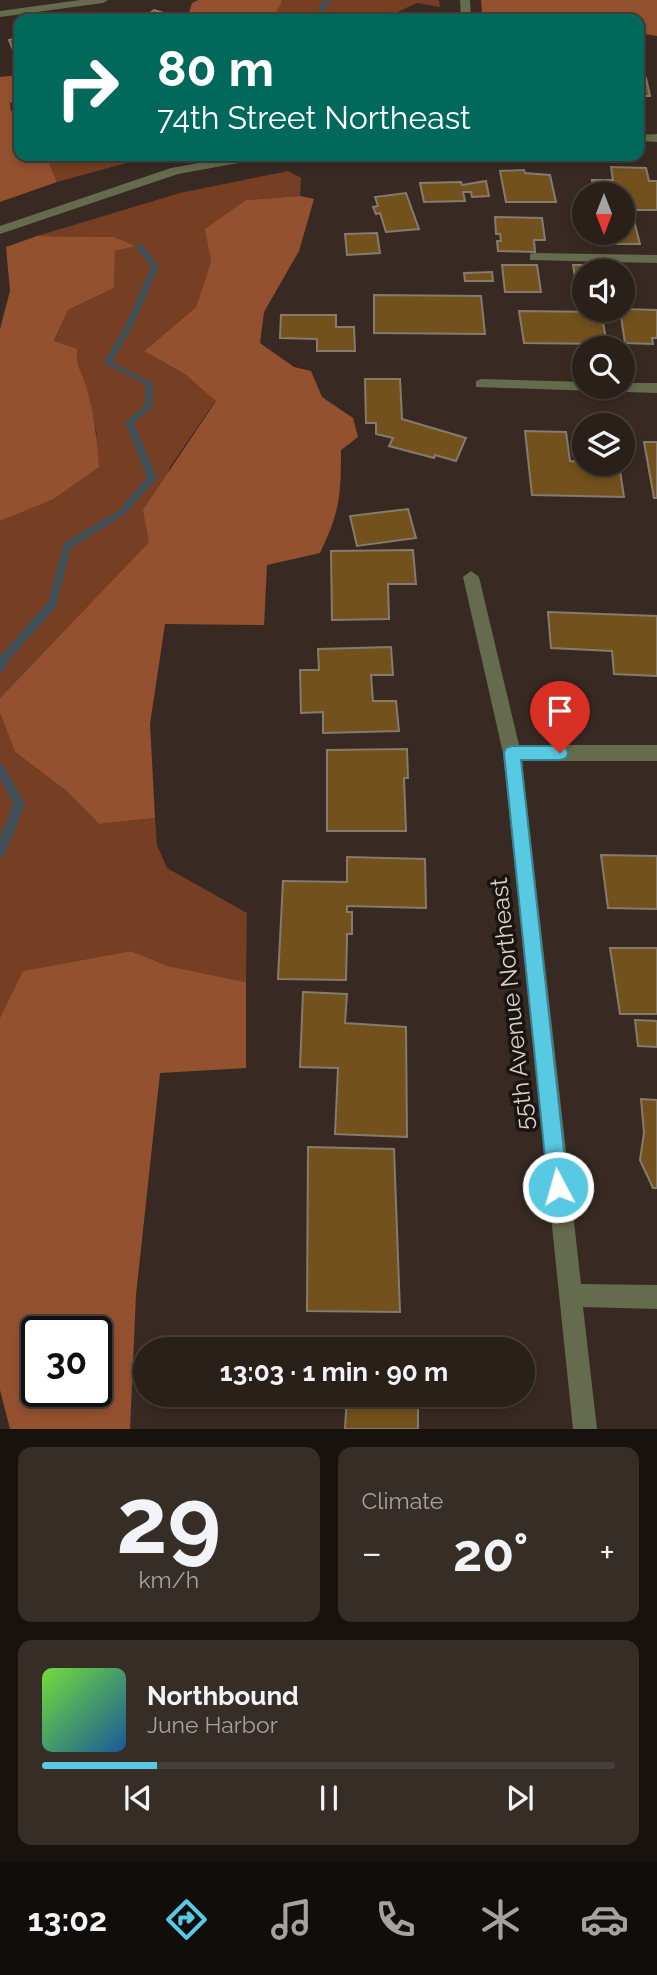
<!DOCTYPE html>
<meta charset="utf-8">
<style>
body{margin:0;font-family:Raleway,sans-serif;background:#362d27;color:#f1f3f6;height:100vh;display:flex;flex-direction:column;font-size:26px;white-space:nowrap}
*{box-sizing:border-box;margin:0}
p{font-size:23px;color:#a5a3a2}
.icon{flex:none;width:38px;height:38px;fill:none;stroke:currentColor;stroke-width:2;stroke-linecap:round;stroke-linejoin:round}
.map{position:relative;height:1429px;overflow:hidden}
.panel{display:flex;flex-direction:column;gap:18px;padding:18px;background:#17120e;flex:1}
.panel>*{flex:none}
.hud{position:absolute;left:14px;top:14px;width:630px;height:147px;border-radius:14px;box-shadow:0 4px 10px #0003,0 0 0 2px #463e39;background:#00695c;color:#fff;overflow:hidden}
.needle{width:46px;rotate:180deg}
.fabs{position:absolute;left:572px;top:182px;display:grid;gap:14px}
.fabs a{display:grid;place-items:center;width:63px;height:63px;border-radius:50%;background:#2a201a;box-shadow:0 4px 10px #0003,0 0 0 2px #463e39;font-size:35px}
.speed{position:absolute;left:21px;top:1316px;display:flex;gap:14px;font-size:35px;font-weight:700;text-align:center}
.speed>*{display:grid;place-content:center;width:91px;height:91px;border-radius:50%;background:#2a201a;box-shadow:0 4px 10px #0003,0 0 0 2px #463e39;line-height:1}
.speed .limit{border:4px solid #111;border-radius:10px;background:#fff;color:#111}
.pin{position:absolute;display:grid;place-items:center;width:60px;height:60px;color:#fff;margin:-72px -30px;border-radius:50% 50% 50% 0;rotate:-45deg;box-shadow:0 0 7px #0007}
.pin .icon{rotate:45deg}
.me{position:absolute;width:77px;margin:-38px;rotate:354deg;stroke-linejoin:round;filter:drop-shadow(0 0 5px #0008)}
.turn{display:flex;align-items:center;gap:24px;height:147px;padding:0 28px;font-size:32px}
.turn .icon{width:91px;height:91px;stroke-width:2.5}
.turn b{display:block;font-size:49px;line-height:60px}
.big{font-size:52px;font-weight:700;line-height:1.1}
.panel .widget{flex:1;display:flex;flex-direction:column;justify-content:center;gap:10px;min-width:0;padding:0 24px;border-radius:14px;background:#362d27}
.panel .dial{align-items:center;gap:0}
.dial b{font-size:91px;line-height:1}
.song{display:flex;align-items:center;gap:21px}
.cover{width:84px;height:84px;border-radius:10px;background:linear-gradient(135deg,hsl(100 70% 55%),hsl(210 70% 35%))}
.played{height:7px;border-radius:4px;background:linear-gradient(90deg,#57c9e2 20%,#463e39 20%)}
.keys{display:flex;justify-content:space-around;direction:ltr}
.heat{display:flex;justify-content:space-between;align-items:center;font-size:38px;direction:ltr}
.panel .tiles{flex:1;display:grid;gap:18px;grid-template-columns:1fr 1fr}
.widget:last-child{grid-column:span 2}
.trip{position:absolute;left:133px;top:1337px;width:402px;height:70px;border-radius:35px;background:#2a201a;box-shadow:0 4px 10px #0003,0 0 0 2px #463e39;font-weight:700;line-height:70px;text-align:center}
.menu{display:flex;height:112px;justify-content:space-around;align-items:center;background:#110d0a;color:#a5a3a2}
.menu .icon{width:49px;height:49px}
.menu .on{color:#57c9e2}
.menu b{font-size:32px;color:#f1f3f6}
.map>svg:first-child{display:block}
.green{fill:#763e22}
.forest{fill:#94512f;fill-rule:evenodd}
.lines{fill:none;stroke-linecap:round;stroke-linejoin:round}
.stream{fill:#414f56;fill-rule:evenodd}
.building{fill:#72511c;stroke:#857b6d;stroke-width:2}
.minor{fill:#656b4d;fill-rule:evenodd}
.route{fill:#57c9e2;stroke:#398393;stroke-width:2}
.labels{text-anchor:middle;stroke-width:7;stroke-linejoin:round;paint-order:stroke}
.street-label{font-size:24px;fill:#d9d0cb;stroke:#1a1411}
</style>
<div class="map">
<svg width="657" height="1429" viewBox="0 0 657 1429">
<rect width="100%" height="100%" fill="#382a23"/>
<g class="green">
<path d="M 281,0 L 439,0 L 440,7 L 417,3 L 382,19 L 272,19 Z"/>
<path d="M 46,156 L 152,156 L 57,182 Z"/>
<path d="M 288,171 L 301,178 L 300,196 L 246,200 L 211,261 L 196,307 L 144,351 L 186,375 L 216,400 L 170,467 L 149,542 L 0,698 L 0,521 L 52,500 L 97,435 L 85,382 L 76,367 L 77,350 L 54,342 L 68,310 L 114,288 L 115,251 L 134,246 L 114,237 L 37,236 L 180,193 Z"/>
<path d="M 0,713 L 15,752 L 64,789 L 99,824 L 155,818 L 157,845 L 167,868 L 247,913 L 246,982 L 168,966 L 131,951 L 24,971 L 0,1018 Z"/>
</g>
<g class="forest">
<path d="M 198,0 L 281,0 L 282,2 L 272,19 L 187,19 L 192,3 Z"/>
<path d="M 481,0 L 657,0 L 657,36 L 639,33 L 639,19 L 524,19 L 482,12 Z"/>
<path d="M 19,75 L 19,99 L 10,103 L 11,111 L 19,112 L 19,156 L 46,156 L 57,182 L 0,202 L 0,77 Z"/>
<path d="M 300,196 L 314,199 L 299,251 L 264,312 L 260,343 L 294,367 L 311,371 L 322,397 L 353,418 L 358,437 L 341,450 C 341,496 340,511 320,553 L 267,565 L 264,625 L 165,624 L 150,724 L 155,818 L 99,824 L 64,789 L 15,752 L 0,713 L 0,698 L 149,542 L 143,510 L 216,401 L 186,375 L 144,351 L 196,307 L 211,261 L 205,229 L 246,200 Z"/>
<path d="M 37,236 L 114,237 L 135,246 L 115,251 L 114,288 L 68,310 L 54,341 L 77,349 C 76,370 81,368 86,386 C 94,412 97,440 99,467 L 52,500 L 0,521 L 0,329 L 10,291 L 6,247 Z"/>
<path d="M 131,951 L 168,966 L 246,982 L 246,1068 L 160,1073 L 136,1295 L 130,1429 L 10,1429 L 0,1390 L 0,1018 L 23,971 ZM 37,1332 L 96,1332 L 96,1391 L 37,1391 Z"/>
</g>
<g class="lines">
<g class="stream">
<path d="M 325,0 L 332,0 L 326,6 L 324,19 L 318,19 L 320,5 Z"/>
<path d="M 136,244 L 142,244 L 159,267 L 134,324 L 112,362 L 153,383 L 153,406 L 134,423 L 157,478 L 125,514 L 71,548 L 56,607 L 8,661 L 4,671 L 0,672 L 0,656 L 48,602 L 64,543 L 119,510 L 147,477 L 125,422 L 145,405 L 145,384 L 103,363 L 126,324 L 151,267 L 135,246 Z"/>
<path d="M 0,764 L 4,766 L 25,804 L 6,852 L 4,856 L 0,857 L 0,838 L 13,804 L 0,779 Z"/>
</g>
</g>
<g class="building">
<path d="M 154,10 L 176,17 L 142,19 Z"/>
<path d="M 19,38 L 19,59 L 17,59 L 9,40 Z"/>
<path d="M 639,78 L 646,78 L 650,96 L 639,96 Z"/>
<path d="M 611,167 L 646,168 L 649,181 L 657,181 L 657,210 L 623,210 L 623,194 L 594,194 L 592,180 L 613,180 Z"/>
<path d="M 524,170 L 525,173 L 550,175 L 556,202 L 506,202 L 500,171 Z"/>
<path d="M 486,181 L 489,196 L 472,197 L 471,192 L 463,192 L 465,201 L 424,202 L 420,183 L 461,182 L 462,185 Z"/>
<path d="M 406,193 L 419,229 L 386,232 L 380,213 L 376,214 L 373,207 L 378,206 L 375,197 Z"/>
<path d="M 623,213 L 632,213 L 640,244 L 606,244 L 604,233 L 623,233 Z"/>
<path d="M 495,217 L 542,218 L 545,240 L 534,240 L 535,252 L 498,251 L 497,241 L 501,241 L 500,234 L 496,234 Z"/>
<path d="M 377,233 L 380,253 L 347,255 L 345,234 Z"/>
<path d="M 502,265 L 537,265 L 541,292 L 505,292 Z"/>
<path d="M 573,265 L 605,265 L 606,271 L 584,271 L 584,289 L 577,289 Z"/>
<path d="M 492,272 L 493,281 L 465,281 L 464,273 Z"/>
<path d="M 374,295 L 481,296 L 485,334 L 374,333 Z"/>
<path d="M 623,309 L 657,310 L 657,338 L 652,338 L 653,344 L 625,343 L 620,310 Z"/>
<path d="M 519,311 L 601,312 L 607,344 L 524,343 Z"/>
<path d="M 281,315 L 336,315 L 336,327 L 354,327 L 355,351 L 317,351 L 317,339 L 280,338 Z"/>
<path d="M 365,379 L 400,379 L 402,419 L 466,438 L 456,461 L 435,455 L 434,458 L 389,446 L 393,438 L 376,434 L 376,423 L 366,423 Z"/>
<path d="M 525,431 L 566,432 L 570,461 L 619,464 L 624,497 L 532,495 Z"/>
<path d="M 644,442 L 657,442 L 657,498 L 654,498 Z"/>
<path d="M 408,509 L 416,538 L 357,546 L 350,516 Z"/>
<path d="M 413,550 L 416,584 L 388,584 L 389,619 L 332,620 L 331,551 Z"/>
<path d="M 548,612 L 657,616 L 657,676 L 614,674 L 612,651 L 551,648 Z"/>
<path d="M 391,647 L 393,675 L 371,675 L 373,701 L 396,701 L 399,731 L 323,733 L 323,712 L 301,713 L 300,670 L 319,670 L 318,649 Z"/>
<path d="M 407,749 L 408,778 L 404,778 L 406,831 L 327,831 L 327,750 Z"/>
<path d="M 601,855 L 657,856 L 657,909 L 608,908 Z"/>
<path d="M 347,857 L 425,859 L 426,908 L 347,906 L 347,912 L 352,912 L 352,934 L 347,934 L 347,938 L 346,980 L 278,979 L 283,881 L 347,882 Z"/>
<path d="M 610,948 L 657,948 L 657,1014 L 620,1014 Z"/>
<path d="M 303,992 L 347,994 L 345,1023 L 406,1027 L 407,1137 L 335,1134 L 338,1068 L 300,1067 Z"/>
<path d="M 635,1020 L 657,1021 L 657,1047 L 638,1046 Z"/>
<path d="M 641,1099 L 657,1100 L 657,1188 L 653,1188 L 640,1160 L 644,1133 Z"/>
<path d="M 308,1147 L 394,1149 L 400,1312 L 307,1311 Z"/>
<path d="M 350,1338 L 419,1343 L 419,1349 L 349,1349 Z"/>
<path d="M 347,1395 L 418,1395 L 418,1429 L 345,1429 Z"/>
</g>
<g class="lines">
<g class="minor">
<path d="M 80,0 L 108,0 L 103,3 L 0,17 L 0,11 Z"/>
<path d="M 460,0 L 470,0 L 471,19 L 461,19 Z"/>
<path d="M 657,134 L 657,142 L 639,141 L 639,135 Z"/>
<path d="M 237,156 L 261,156 L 255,160 L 178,174 L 0,234 L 0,226 L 171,168 Z"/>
<path d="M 535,253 L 657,255 L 657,263 L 530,260 L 530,254 Z"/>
<path d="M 481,379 L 584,382 L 584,387 L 623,387 L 623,383 L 657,383 L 657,393 L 476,387 L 476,381 Z"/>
<path d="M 471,571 L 479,577 L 519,745 L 657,745 L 657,761 L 522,761 L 581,1284 L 657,1285 L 657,1309 L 583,1307 L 597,1429 L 573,1429 L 503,753 L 463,577 Z"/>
</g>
</g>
<path class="route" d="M 512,746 L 560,746 L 566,748 L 568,753 L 566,758 L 560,760 L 521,760 L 568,1187 L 565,1194 L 558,1197 L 551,1194 L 548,1187 L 504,753 L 506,748 Z"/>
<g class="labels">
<g class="street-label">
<text transform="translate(512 1004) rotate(-96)" y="8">55th Avenue Northeast</text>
</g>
</g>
</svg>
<div class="fabs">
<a><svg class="needle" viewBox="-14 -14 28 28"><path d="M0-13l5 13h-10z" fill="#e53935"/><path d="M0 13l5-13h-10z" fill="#a5a3a2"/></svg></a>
<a><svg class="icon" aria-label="sound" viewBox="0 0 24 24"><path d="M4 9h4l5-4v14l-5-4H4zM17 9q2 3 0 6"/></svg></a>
<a><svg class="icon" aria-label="search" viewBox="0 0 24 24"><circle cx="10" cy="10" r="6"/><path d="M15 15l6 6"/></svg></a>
<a><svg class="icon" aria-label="layers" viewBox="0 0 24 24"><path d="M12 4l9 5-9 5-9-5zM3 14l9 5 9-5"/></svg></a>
</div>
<div class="speed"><div class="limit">30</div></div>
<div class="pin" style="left:560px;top:753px;background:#d93025"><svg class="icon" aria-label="arrive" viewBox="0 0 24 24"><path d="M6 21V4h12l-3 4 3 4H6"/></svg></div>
<svg class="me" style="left:558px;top:1187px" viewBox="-20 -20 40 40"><circle r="17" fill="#57c9e2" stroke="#fff" stroke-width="3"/><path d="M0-11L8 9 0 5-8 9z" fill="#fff"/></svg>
<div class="trip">13:03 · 1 min · 90 m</div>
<div class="hud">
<div class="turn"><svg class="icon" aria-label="right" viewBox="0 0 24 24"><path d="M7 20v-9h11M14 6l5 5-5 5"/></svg><div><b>80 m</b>74th Street Northeast</div></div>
</div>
</div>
<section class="panel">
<div class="tiles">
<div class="widget dial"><b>29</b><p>km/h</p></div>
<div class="widget"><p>Climate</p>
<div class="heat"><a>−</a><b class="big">20°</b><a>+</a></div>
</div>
<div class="widget">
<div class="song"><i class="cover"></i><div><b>Northbound</b><p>June Harbor</p></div></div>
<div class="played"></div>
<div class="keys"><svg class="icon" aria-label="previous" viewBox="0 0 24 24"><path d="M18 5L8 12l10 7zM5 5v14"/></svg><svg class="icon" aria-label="pause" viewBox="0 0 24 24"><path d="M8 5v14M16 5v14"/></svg><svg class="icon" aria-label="next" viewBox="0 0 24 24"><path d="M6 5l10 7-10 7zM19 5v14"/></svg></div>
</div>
</div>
</section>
<nav class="menu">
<b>13:02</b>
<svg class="icon on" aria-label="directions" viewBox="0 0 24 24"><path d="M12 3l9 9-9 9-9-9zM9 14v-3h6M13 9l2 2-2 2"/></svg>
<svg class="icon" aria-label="music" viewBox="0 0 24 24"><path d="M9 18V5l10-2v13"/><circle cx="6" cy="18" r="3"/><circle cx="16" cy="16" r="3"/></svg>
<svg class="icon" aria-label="phone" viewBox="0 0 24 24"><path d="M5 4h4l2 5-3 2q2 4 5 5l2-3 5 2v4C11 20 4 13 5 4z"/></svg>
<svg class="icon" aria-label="climate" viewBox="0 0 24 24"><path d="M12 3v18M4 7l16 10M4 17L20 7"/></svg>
<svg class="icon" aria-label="car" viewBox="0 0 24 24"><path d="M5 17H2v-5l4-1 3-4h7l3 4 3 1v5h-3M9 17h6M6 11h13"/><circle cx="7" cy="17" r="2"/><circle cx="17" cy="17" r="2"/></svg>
</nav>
